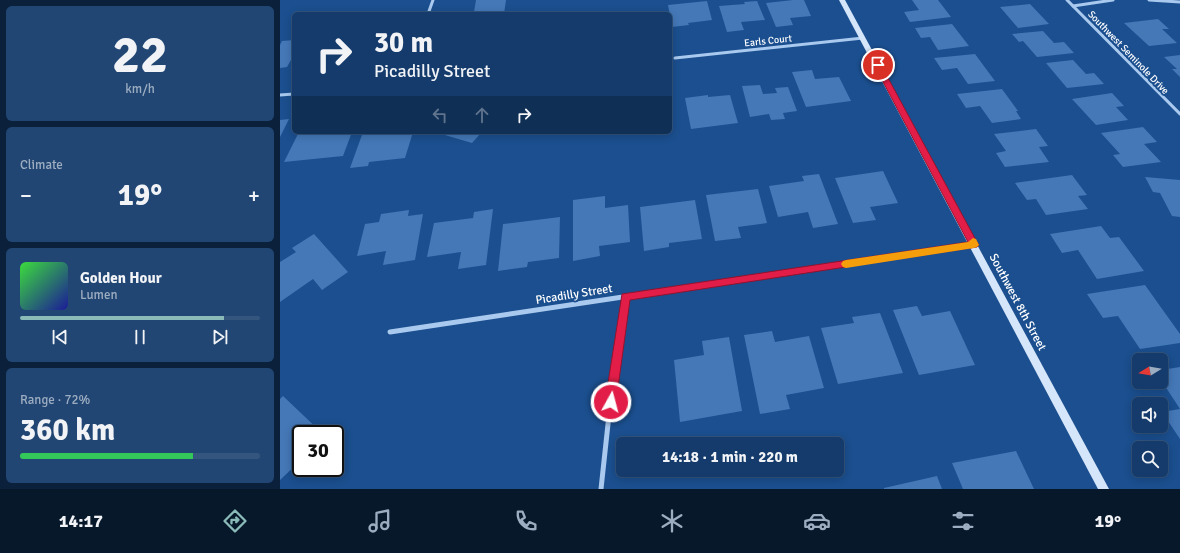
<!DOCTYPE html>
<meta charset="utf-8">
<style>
body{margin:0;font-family:Signika,sans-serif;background:#214673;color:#f1f3f6;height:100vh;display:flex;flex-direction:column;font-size:15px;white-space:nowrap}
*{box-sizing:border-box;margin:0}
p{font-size:13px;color:#9dadc1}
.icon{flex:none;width:22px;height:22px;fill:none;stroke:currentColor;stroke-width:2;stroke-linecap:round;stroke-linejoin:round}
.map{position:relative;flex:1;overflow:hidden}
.side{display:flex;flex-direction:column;gap:6px;padding:6px;background:#0b203b;width:280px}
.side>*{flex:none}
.guide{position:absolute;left:12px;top:12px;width:380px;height:122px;border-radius:6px;box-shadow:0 2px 10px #0003,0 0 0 1px #33557e;background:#143b6b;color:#f1f3f6;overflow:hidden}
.needle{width:26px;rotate:259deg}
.buttons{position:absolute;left:852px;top:353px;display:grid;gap:8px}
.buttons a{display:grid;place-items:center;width:36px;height:36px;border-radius:6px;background:#143b6b;box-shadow:0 2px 10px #0003,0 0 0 1px #33557e;font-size:20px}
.speed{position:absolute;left:12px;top:425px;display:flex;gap:8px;font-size:20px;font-weight:700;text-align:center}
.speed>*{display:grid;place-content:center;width:52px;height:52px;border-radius:50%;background:#143b6b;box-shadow:0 2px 10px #0003,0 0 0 1px #33557e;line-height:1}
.speed .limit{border:2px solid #111;border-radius:6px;background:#fff;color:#111}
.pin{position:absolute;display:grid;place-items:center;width:34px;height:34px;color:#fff;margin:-17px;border:2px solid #fff;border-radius:50%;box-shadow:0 1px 4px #0007}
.me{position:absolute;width:44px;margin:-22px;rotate:7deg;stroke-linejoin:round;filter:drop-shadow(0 0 3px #0008)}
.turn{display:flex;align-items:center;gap:14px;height:84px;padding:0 16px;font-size:18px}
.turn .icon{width:52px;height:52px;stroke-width:2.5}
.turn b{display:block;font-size:28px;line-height:34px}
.lanes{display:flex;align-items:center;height:38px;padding:0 16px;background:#0003;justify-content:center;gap:20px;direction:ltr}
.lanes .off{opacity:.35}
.big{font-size:30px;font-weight:700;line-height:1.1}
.side .widget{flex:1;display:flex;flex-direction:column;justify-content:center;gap:6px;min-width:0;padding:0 14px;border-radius:6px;background:#214673}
.side .dial{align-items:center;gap:0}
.dial b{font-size:52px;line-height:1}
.song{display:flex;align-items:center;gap:12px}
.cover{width:48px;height:48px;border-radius:6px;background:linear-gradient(135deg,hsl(120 70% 55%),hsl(240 70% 35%))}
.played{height:4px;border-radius:2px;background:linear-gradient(90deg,#8bbbb9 85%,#33557e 85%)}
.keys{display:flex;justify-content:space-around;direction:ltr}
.heat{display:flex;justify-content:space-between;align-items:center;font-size:22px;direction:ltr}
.charge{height:6px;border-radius:3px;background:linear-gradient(90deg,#34c759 72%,#33557e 0)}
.trip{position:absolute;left:336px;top:437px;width:228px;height:40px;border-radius:6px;background:#143b6b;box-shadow:0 2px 10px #0003,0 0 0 1px #33557e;font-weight:700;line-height:40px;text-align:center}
.menu{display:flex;height:64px;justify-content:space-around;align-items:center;background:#08182b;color:#9dadc1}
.menu .icon{width:28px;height:28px}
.menu .on{color:#8bbbb9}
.menu b{font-size:18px;color:#f1f3f6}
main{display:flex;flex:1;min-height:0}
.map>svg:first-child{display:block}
.building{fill:#4478b7}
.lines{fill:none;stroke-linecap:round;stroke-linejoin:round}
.street-far2{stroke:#a9c9ee;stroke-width:3}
.street-far1{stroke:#a9c9ee;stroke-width:4}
.street{stroke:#a9c9ee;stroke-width:5}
.secondary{fill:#d6e6fa;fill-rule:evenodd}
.route{fill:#e11d48;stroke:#92132f}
.slow{fill:#f59e0b}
.labels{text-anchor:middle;stroke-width:4;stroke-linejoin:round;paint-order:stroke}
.far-street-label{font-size:10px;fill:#fff;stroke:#1b4f8f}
.street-label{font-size:12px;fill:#fff;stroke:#1b4f8f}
</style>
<main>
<section class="side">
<div class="widget dial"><b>22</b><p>km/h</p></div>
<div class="widget"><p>Climate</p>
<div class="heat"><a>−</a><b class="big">19°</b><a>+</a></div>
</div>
<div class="widget">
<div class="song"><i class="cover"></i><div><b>Golden Hour</b><p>Lumen</p></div></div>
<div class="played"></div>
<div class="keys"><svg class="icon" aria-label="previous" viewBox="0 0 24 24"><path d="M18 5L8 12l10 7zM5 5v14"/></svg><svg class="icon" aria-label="pause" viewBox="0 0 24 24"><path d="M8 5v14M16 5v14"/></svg><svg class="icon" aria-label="next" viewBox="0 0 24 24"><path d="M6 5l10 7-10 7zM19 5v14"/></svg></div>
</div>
<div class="widget"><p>Range · 72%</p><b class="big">360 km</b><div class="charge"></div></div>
</section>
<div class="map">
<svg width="900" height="489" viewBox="0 0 900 489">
<rect width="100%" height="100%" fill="#1b4f8f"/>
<g class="building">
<path d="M 196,0 L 226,0 L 224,14 L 184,14 L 194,12 Z"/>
<path d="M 513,0 L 524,0 L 531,16 L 510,18 L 513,25 L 496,27 L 486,3 Z"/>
<path d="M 632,0 L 658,0 L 671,17 L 630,22 L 624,12 L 639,10 Z"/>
<path d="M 427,1 L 432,20 L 408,23 L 409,25 L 392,27 L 388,5 Z"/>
<path d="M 477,1 L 485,20 L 461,22 L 464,30 L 447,32 L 439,6 L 465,4 L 464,2 Z"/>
<path d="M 750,4 L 769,24 L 738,28 L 720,7 Z"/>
<path d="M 878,19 L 889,29 L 882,29 L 897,43 L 869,46 L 844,23 Z"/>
<path d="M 672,24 L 689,46 L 658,50 L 650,37 L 641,38 L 635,28 Z"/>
<path d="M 763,31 L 774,43 L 784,42 L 794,53 L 757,57 L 743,41 L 739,42 L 732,34 Z"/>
<path d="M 14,40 L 14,60 L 11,60 L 7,67 L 0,68 L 0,45 L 2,41 Z"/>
<path d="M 695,54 L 715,81 L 688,84 L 677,68 L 662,70 L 654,58 Z"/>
<path d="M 900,55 L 900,77 L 892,69 L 897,69 L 884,57 Z"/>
<path d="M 793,60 L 806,74 L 814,73 L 824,84 L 787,88 L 766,63 Z"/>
<path d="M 532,70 L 535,79 L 559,77 L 571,101 L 526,107 L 512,72 Z"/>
<path d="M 480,85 L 483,94 L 497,93 L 495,88 L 508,87 L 517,111 L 503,113 L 505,119 L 491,120 L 489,114 L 470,117 L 462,86 Z"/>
<path d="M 722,89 L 738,111 L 736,111 L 741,119 L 712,123 L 700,106 L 686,108 L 677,94 Z"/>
<path d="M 832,93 L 844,106 L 836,107 L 848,120 L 816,125 L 792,99 Z"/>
<path d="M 428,95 L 428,97 L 450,95 L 458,123 L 411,129 L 405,98 Z"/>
<path d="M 9,119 L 0,137 L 0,120 Z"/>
<path d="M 863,127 L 877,142 L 864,144 L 881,162 L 843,167 L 833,155 L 840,154 L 821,133 Z"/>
<path d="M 756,129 L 768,146 L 759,147 L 769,162 L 725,167 L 716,153 L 726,151 L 714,134 Z"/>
<path d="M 19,132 L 35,132 L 34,133 L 72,132 L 63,156 L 4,162 Z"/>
<path d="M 83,132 L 105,132 L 104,134 L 133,132 L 125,158 L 89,162 L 88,166 L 70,168 Z"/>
<path d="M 159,132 L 210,132 L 207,135 L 201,133 L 192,143 L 158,133 Z"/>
<path d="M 603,171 L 618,203 L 590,207 L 596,220 L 573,223 L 555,178 Z"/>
<path d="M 539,174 L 558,224 L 533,228 L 528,212 L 498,217 L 489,186 L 524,181 L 522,176 Z"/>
<path d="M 792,175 L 807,195 L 798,196 L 808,209 L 766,215 L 756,199 L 747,200 L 735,183 Z"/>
<path d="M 865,177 L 900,180 L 900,217 L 892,216 L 880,193 L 873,192 Z"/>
<path d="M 478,189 L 487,223 L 458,227 L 461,238 L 435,241 L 426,195 Z"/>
<path d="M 325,196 L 325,208 L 348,205 L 350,242 L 319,246 L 320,256 L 293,261 L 293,200 Z"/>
<path d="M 415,200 L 422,239 L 389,243 L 389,247 L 364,251 L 360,207 Z"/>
<path d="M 213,209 L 206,265 L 178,269 L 181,252 L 147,257 L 154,223 L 193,218 L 194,212 Z"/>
<path d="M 129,210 L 128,216 L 143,214 L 135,260 L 103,265 L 106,251 L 77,256 L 85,224 L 99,222 L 101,214 Z"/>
<path d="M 280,217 L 279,258 L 248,262 L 247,267 L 218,271 L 223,224 Z"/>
<path d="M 821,226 L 830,238 L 839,237 L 864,271 L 817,279 L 798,250 L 782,253 L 770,234 Z"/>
<path d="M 34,234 L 68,272 L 42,290 L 33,279 L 0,302 L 0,262 L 16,252 L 12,248 Z"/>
<path d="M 865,285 L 900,334 L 900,343 L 860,349 L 838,316 L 823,318 L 807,294 Z"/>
<path d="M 637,306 L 642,316 L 670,311 L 695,365 L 639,375 L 613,310 Z"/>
<path d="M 600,313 L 623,373 L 558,384 L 541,328 L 574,323 L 572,317 Z"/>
<path d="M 492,331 L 495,342 L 529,336 L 544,388 L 506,395 L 510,409 L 480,414 L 464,335 Z"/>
<path d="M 449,337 L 462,411 L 400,422 L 394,360 L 424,355 L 422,341 Z"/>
<path d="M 900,367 L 900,409 L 881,380 L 881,370 Z"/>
<path d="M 3,396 L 43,434 L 21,434 L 21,460 L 0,480 L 0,399 Z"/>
<path d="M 900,409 L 900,439 L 882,412 Z"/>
<path d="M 736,451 L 754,489 L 683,489 L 672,463 Z"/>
<path d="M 657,476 L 662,489 L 604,489 L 604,488 Z"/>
</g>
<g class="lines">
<g class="street-far2">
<path d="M 787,0 L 900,114"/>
<path d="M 869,0 L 900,2"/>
<path d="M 793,6 L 833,0"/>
<path d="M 148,14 L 153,0"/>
<path d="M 395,58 L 583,38"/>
<path d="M 0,95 L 14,94"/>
</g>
<path class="street-far1" d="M 409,287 L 694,245"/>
<g class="street">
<path d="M 110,332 L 416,286"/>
<path d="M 321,489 L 332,387 L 345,297"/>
</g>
<path class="secondary" d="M 559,0 L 565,0 L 829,489 L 818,489 Z"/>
</g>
<path class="route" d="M 598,63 L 601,65 L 697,242 L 699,245 L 697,247 L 350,300 L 336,402 L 335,406 L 331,407 L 327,406 L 325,402 L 342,294 L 688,242 L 594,65 Z"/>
<path class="slow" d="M 693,238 L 696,239 L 699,245 L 697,247 L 694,248 L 566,268 L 563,267 L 561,264 L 563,261 L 566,260 L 688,242 Z"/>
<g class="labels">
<g class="far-street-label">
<text transform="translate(488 40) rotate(-6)" y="4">Earls Court</text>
<text transform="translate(849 52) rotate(46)" y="4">Southwest Seminole Drive</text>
</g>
<g class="street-label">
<text transform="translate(294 294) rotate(-9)" y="4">Picadilly Street</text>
<text transform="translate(738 302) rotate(62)" y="4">Southwest 8th Street</text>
</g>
</g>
</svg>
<div class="buttons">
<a><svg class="needle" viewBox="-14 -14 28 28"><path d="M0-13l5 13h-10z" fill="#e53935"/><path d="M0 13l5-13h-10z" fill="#9dadc1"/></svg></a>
<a><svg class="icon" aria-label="sound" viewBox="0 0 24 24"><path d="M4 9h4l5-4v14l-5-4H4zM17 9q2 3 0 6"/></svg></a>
<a><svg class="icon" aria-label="search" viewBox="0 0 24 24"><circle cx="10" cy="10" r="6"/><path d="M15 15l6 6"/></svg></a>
</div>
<div class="speed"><div class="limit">30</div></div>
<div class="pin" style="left:598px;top:65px;background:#d93025"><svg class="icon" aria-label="arrive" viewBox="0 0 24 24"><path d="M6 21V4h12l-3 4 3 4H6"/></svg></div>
<svg class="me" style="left:331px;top:402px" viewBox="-20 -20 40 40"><circle r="17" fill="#e11d48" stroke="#fff" stroke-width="3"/><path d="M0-11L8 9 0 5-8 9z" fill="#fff"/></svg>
<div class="trip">14:18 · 1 min · 220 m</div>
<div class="guide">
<div class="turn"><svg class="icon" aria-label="right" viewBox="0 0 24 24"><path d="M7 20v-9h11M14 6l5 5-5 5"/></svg><div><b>30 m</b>Picadilly Street</div></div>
<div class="lanes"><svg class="icon off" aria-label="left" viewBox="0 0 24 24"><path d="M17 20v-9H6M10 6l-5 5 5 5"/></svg><svg class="icon off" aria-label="ahead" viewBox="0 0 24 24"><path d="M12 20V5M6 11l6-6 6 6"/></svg><svg class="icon" aria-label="right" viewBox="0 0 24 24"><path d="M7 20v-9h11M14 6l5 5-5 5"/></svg></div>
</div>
</div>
</main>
<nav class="menu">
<b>14:17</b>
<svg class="icon on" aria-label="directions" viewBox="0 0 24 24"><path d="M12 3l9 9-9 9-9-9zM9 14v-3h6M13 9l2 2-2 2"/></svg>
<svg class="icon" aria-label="music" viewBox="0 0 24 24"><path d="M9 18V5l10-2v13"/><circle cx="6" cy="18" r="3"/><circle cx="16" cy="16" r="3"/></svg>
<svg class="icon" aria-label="phone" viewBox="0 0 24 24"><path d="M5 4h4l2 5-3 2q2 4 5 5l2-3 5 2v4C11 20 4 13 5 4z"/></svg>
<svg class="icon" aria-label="climate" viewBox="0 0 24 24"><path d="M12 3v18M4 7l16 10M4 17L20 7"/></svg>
<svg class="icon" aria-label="car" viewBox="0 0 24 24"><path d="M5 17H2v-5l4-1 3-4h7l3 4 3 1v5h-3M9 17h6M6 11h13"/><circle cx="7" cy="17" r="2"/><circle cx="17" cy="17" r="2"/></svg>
<svg class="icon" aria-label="filters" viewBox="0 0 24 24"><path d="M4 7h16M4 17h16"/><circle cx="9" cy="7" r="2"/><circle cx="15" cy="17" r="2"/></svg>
<b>19°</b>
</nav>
